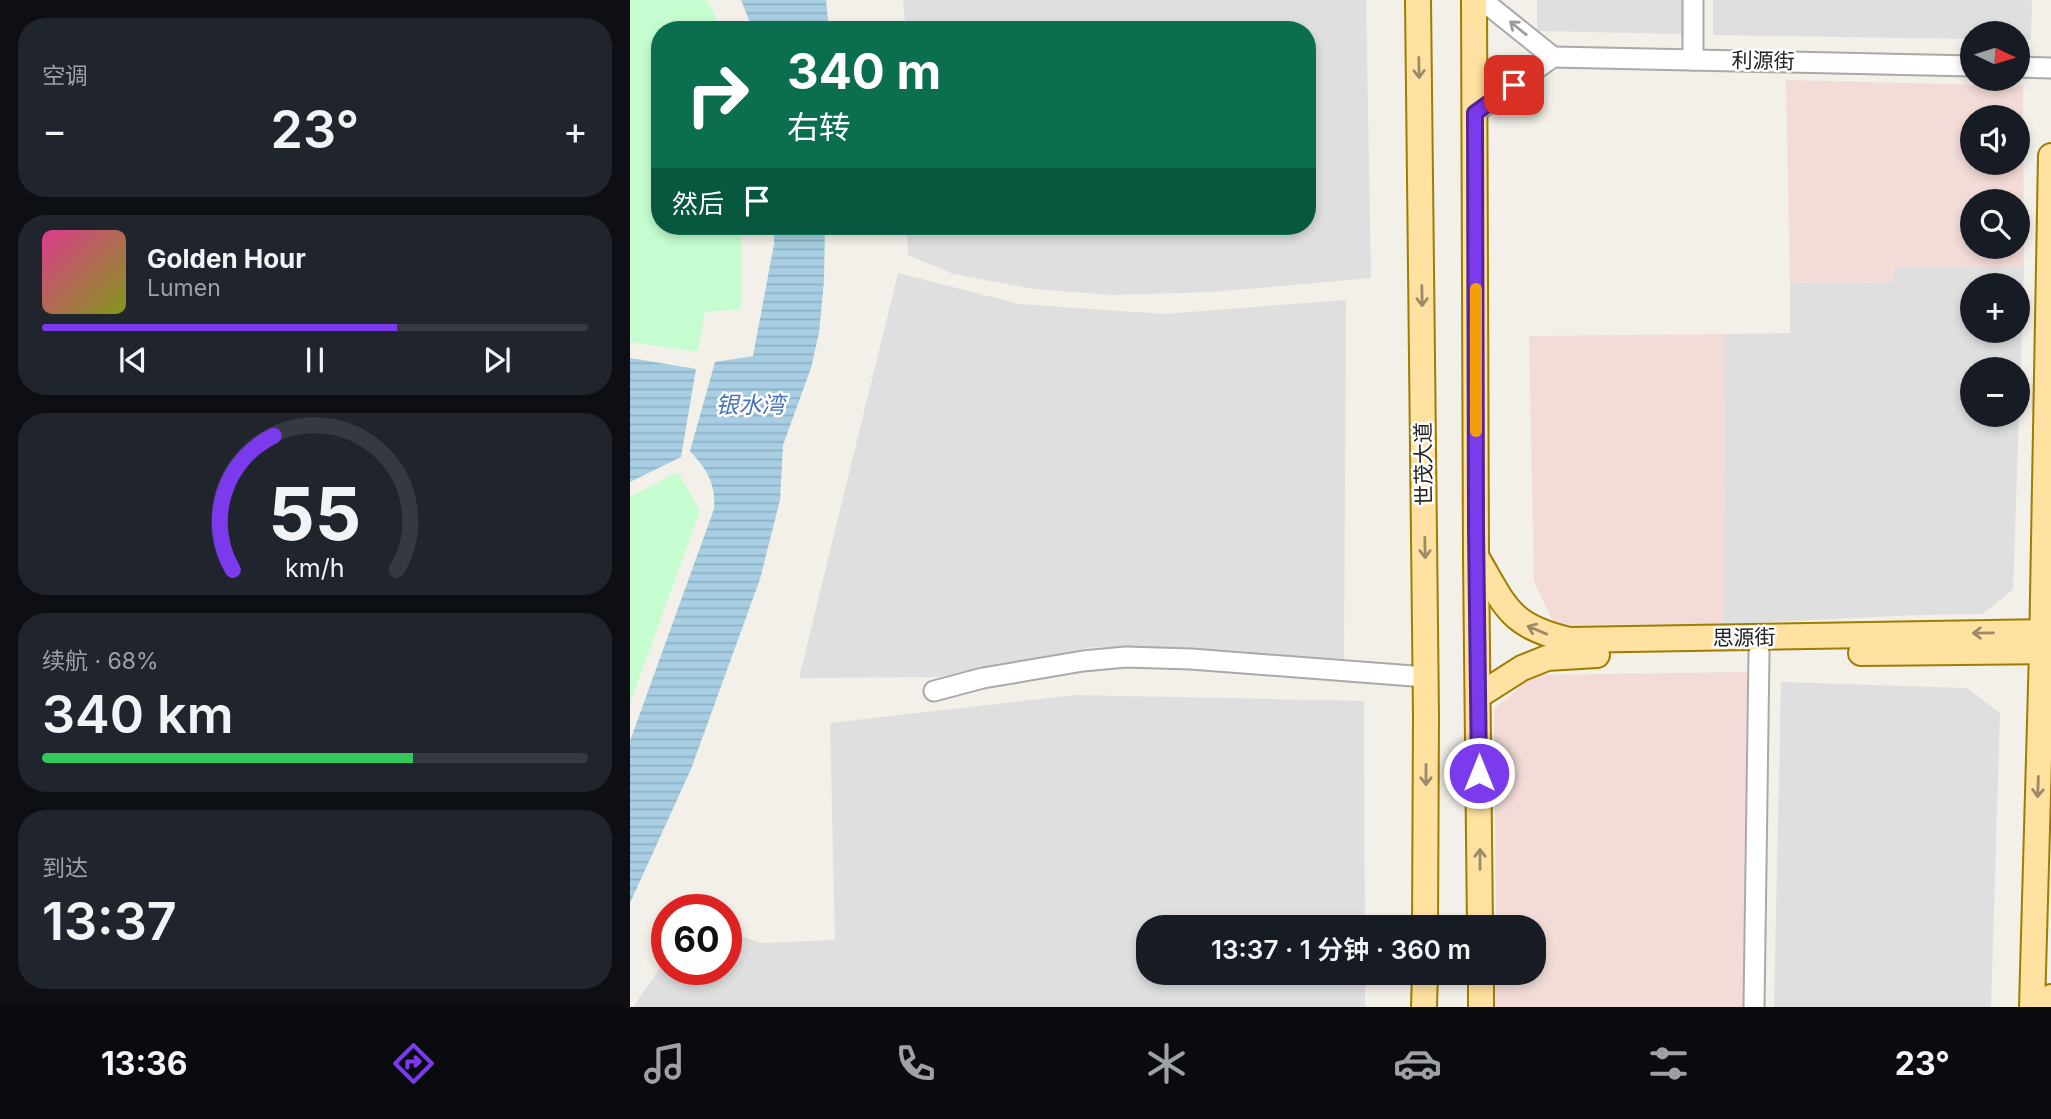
<!DOCTYPE html>
<html lang="zh">
<meta charset="utf-8">
<style>
body{margin:0;font-family:Inter,"Noto Sans SC",sans-serif;background:#20242c;color:#f1f3f6;height:100vh;display:flex;flex-direction:column;font-size:26px;white-space:nowrap}
*{box-sizing:border-box;margin:0}
p{font-size:23px;color:#9ea1a6}
.icon{flex:none;width:38px;height:38px;fill:none;stroke:currentColor;stroke-width:2;stroke-linecap:round;stroke-linejoin:round}
.map{position:relative;flex:1;overflow:hidden}
.drawer{display:flex;flex-direction:column;gap:18px;padding:18px;background:#0d0f14;width:630px}
.drawer>*{flex:none}
.banner{position:absolute;left:21px;top:21px;width:665px;height:214px;border-radius:28px;box-shadow:0 4px 10px #0003;background:#0b6e4f;color:#fff;overflow:hidden}
.needle{width:46px;rotate:94deg}
.controls{position:absolute;left:1330px;top:21px;display:grid;gap:14px}
.controls a{display:grid;place-items:center;width:70px;height:70px;border-radius:50%;background:#171b24;box-shadow:0 4px 10px #0003;font-size:35px}
.speed{position:absolute;left:21px;top:894px;display:flex;gap:14px;font-size:35px;font-weight:700;text-align:center}
.speed>*{display:grid;place-content:center;width:91px;height:91px;border-radius:50%;background:#171b24;box-shadow:0 4px 10px #0003;line-height:1}
.speed .limit{border:10px solid #d22;background:#fff;color:#111}
.pin{position:absolute;display:grid;place-items:center;width:60px;height:60px;color:#fff;margin:-30px;border-radius:14px;box-shadow:0 4px 10px #0006}
.me{position:absolute;width:77px;margin:-38px;rotate:0deg;stroke-linejoin:round;filter:drop-shadow(0 0 5px #0008)}
.turn{display:flex;align-items:center;gap:24px;height:147px;padding:0 21px;font-size:32px}
.turn .icon{width:91px;height:91px;stroke-width:2.5}
.turn b{display:block;font-size:49px;line-height:60px}
.then{display:flex;align-items:center;height:66px;padding:0 21px;background:#0003;gap:14px;font-size:26px}
.big{font-size:52px;font-weight:600;line-height:1.1}
.drawer .tile{flex:1;display:flex;flex-direction:column;justify-content:center;gap:10px;min-width:0;padding:0 24px;border-radius:28px;background:#20242c}
.drawer .dial{align-items:center;gap:0}
.dial svg{height:182px;overflow:visible;fill:none;stroke:#363941;stroke-width:7;stroke-linecap:round;text-anchor:middle}
.dial text{fill:#f1f3f6;stroke:none}
.song{display:flex;align-items:center;gap:21px}
.cover{width:84px;height:84px;border-radius:10px;background:linear-gradient(135deg,hsl(330 70% 55%),hsl(70 70% 35%))}
.played{height:7px;border-radius:4px;background:linear-gradient(90deg,#7c3aed 65%,#363941 65%)}
.keys{display:flex;justify-content:space-around;direction:ltr}
.heat{display:flex;justify-content:space-between;align-items:center;font-size:38px;direction:ltr}
.charge{height:10px;border-radius:5px;background:linear-gradient(90deg,#34c759 68%,#363941 0)}
.trip{position:absolute;left:506px;top:915px;width:410px;height:70px;border-radius:28px;background:#171b24;box-shadow:0 4px 10px #0003;font-weight:600;line-height:70px;text-align:center}
.tabs{display:flex;height:112px;justify-content:space-around;align-items:center;background:#090b0e;color:#9ea1a6}
.tabs .icon{width:49px;height:49px}
.tabs .active{color:#7c3aed}
.tabs b{font-size:32px;color:#f1f3f6}
main{display:flex;flex:1;min-height:0}
.map>svg:first-child{display:block}
.residential{fill:#e0dfdf;fill-rule:evenodd}
.commercial{fill:#f3dcd7;fill-rule:evenodd}
.park{fill:#c5fdd0}
.water{fill:url(#water-rules)}
.lines{fill:none;stroke-linecap:round;stroke-linejoin:round}
.minor-casing{stroke:#a9a9a9;stroke-width:23}
.major-casing{stroke:#a07d00;stroke-width:28}
.minor{stroke:#fff;stroke-width:19}
.major{stroke:#ffe1a1;stroke-width:24}
.oneway{stroke:#9c9c9c}
.oneway2{stroke:#9c8b68}
.route-casing{stroke:#51269a;stroke-width:18}
.route{stroke:#7c3aed;stroke-width:12}
.slow{stroke:#f59e0b;stroke-width:12}
.labels{text-anchor:middle;stroke-width:5;stroke-linejoin:round;paint-order:stroke}
.street-label{font-size:21px;fill:#222;stroke:#fff}
.water-label{font-size:23px;font-style:italic;fill:#4773b9;stroke:#fff}
</style>
<main>
<section class="drawer">
<div class="tile"><p>空调</p>
<div class="heat"><a>−</a><b class="big">23°</b><a>+</a></div>
</div>
<div class="tile">
<div class="song"><i class="cover"></i><div><b>Golden Hour</b><p>Lumen</p></div></div>
<div class="played"></div>
<div class="keys"><svg class="icon" aria-label="previous" viewBox="0 0 24 24"><path d="M18 5L8 12l10 7zM5 5v14"/></svg><svg class="icon" aria-label="pause" viewBox="0 0 24 24"><path d="M8 5v14M16 5v14"/></svg><svg class="icon" aria-label="next" viewBox="0 0 24 24"><path d="M6 5l10 7-10 7zM19 5v14"/></svg></div>
</div>
<div class="tile dial"><svg viewBox="0 0 100 80">
<path d="M14 69A42 42 0 1 1 86 69"/>
<path d="M14 69A42 42 0 0 1 32 10" stroke="#7c3aed"/>
<text x="50" y="56" font-size="32" font-weight="700">55</text>
<text x="50" y="72" font-size="11">km/h</text>
</svg></div>
<div class="tile"><p>续航 · 68%</p><b class="big">340 km</b><div class="charge"></div></div>
<div class="tile"><p>到达</p><b class="big">13:37</b></div>
</section>
<div class="map">
<svg width="1421" height="1007" viewBox="0 0 1421 1007">
<defs>
<pattern id="water-rules" width="6" height="5" patternUnits="userSpaceOnUse" patternTransform="scale(1.75)"><rect width="6" height="5" fill="#a7cee2"/><path d="M0 2.5h6" fill="none" stroke="#8fb1c2"/></pattern>
</defs>
<rect width="100%" height="100%" fill="#f2f0e8"/>
<g class="residential">
<path d="M 273,0 L 736,0 L 741,278 L 583,292 L 482,295 L 404,289 L 323,274 L 278,255 L 276,226 L 677,226 L 677,30 L 276,30 Z"/>
<path d="M 907,0 L 1053,0 L 1053,34 L 907,31 Z"/>
<path d="M 1083,0 L 1402,0 L 1401,40 L 1388,40 L 1388,33 L 1342,33 L 1342,39 L 1083,35 Z"/>
<path d="M 1264,267 L 1394,267 L 1383,590 L 1352,614 L 1289,615 L 1094,624 L 1095,334 L 1160,333 L 1160,283 L 1264,282 ZM 1342,285 L 1388,285 L 1388,331 L 1342,331 ZM 1342,369 L 1388,369 L 1388,415 L 1342,415 Z"/>
<path d="M 268,273 L 390,304 L 534,314 L 716,300 L 714,660 L 549,647 L 463,647 L 307,677 L 169,678 Z"/>
<path d="M 1151,682 L 1337,688 L 1370,713 L 1361,1007 L 1144,1007 Z"/>
<path d="M 444,695 L 734,701 L 735,927 L 518,928 L 518,973 L 735,973 L 735,1007 L 3,1007 L 37,958 L 37,970 L 96,970 L 96,931 L 131,943 L 205,940 L 200,723 Z"/>
</g>
<g class="commercial">
<path d="M 1156,80 L 1393,86 L 1394,267 L 1265,267 L 1264,282 L 1160,283 ZM 1342,117 L 1388,117 L 1388,163 L 1342,163 ZM 1342,201 L 1388,201 L 1388,247 L 1342,247 Z"/>
<path d="M 1095,334 L 1094,624 L 925,625 L 904,582 L 899,336 Z"/>
<path d="M 1117,672 L 1113,1007 L 864,1007 L 866,973 L 903,973 L 903,928 L 866,927 L 864,709 L 904,675 Z"/>
</g>
<g class="park">
<path d="M 0,0 L 77,0 L 92,30 L 30,30 L 30,226 L 111,226 L 111,309 L 75,312 L 68,352 L 0,342 Z"/>
<path d="M 48,472 L 70,511 L 0,703 L 0,497 Z"/>
</g>
<g class="water">
<path d="M 111,0 L 196,0 L 199,30 L 123,30 Z"/>
<path d="M 144,226 L 195,226 L 194,281 L 189,333 L 181,368 L 153,445 L 150,500 L 130,579 L 61,769 L 0,903 L 0,741 L 84,509 C 86,483 77,470 60,451 L 85,362 L 123,356 L 144,244 Z"/>
<path d="M 0,358 L 66,369 L 51,457 L 0,482 Z"/>
</g>
<g class="lines">
<defs>
<g id="minor">
<path d="M 852,0 L 923,57"/>
<path d="M 923,57 L 1342,66"/>
<path d="M 1063,60 L 1063,0"/>
<path d="M 1388,67 L 1421,68"/>
<path d="M 845,113 L 923,57"/>
<path d="M 304,691 L 353,678 L 453,661 L 496,657 L 561,659 L 796,677"/>
<path d="M 1124,1007 L 1129,653"/>
</g>
<g id="major">
<path d="M 788,0 L 796,716 L 795,928"/>
<path d="M 844,0 L 846,557 L 850,928"/>
<path d="M 847,558 C 876,607 879,626 939,640 L 1421,632"/>
<path d="M 1231,653 L 1421,651"/>
<path d="M 848,696 L 892,668 L 917,658 L 967,655"/>
<path d="M 851,973 L 851,1007"/>
<path d="M 794,1007 L 795,973"/>
<path d="M 1402,1007 L 1412,651 L 1421,156"/>
<path d="M 1421,1007 L 1421,997"/>
</g>
</defs>
<use href="#minor" class="minor-casing"/>
<use href="#major" class="major-casing"/>
<use href="#minor" class="minor"/>
<use href="#major" class="major"/>
</g>
<defs><path id="oneway-shaft" d="M-6 0H5M1.5-3L5.5 0L1.5 3" fill="none" stroke-width="1.6" stroke-linecap="round" stroke-linejoin="round" transform="scale(1.75)"/></defs>
<use class="oneway" href="#oneway-shaft" transform="translate(888 28) rotate(-141)"/>
<g class="oneway2">
<use href="#oneway-shaft" transform="translate(789 68) rotate(89)"/>
<use href="#oneway-shaft" transform="translate(792 296) rotate(89)"/>
<use href="#oneway-shaft" transform="translate(795 548) rotate(89)"/>
<use href="#oneway-shaft" transform="translate(907 630) rotate(-157)"/>
<use href="#oneway-shaft" transform="translate(1353 633) rotate(179)"/>
<use href="#oneway-shaft" transform="translate(796 775) rotate(90)"/>
<use href="#oneway-shaft" transform="translate(1408 787) rotate(92)"/>
<use href="#oneway-shaft" transform="translate(850 859) rotate(-90)"/>
</g>
<g class="lines">
<defs>
<path id="route" d="M 849,773 L 846,529 L 845,113 L 884,85"/>
</defs>
<use href="#route" class="route-casing"/>
<use href="#route" class="route"/>
<path class="slow" d="M 846,289 L 846,431"/>
</g>
<g class="labels">
<g class="street-label">
<text transform="translate(1133 61) rotate(1)" y="7">利源街</text>
<text transform="translate(794 464) rotate(-91)" y="7">世茂大道</text>
<text transform="translate(1114 638) rotate(-1)" y="7">思源街</text>
</g>
<g class="water-label">
<text x="120" y="413">银水湾</text>
</g>
</g>
</svg>
<div class="controls">
<a><svg class="needle" viewBox="-14 -14 28 28"><path d="M0-13l5 13h-10z" fill="#e53935"/><path d="M0 13l5-13h-10z" fill="#9ea1a6"/></svg></a>
<a><svg class="icon" aria-label="sound" viewBox="0 0 24 24"><path d="M4 9h4l5-4v14l-5-4H4zM17 9q2 3 0 6"/></svg></a>
<a><svg class="icon" aria-label="search" viewBox="0 0 24 24"><circle cx="10" cy="10" r="6"/><path d="M15 15l6 6"/></svg></a>
<a>+</a>
<a>−</a>
</div>
<div class="speed"><div class="limit">60</div></div>
<div class="pin" style="left:884px;top:85px;background:#d93025"><svg class="icon" aria-label="arrive" viewBox="0 0 24 24"><path d="M6 21V4h12l-3 4 3 4H6"/></svg></div>
<svg class="me" style="left:849px;top:773px" viewBox="-20 -20 40 40"><circle r="17" fill="#7c3aed" stroke="#fff" stroke-width="3"/><path d="M0-11L8 9 0 5-8 9z" fill="#fff"/></svg>
<div class="trip">13:37 · 1 分钟 · 360 m</div>
<div class="banner">
<div class="turn"><svg class="icon" aria-label="right" viewBox="0 0 24 24"><path d="M7 20v-9h11M14 6l5 5-5 5"/></svg><div><b>340 m</b>右转</div></div>
<div class="then">然后<svg class="icon" aria-label="arrive" viewBox="0 0 24 24"><path d="M6 21V4h12l-3 4 3 4H6"/></svg></div>
</div>
</div>
</main>
<nav class="tabs">
<b>13:36</b>
<svg class="icon active" aria-label="directions" viewBox="0 0 24 24"><path d="M12 3l9 9-9 9-9-9zM9 14v-3h6M13 9l2 2-2 2"/></svg>
<svg class="icon" aria-label="music" viewBox="0 0 24 24"><path d="M9 18V5l10-2v13"/><circle cx="6" cy="18" r="3"/><circle cx="16" cy="16" r="3"/></svg>
<svg class="icon" aria-label="phone" viewBox="0 0 24 24"><path d="M5 4h4l2 5-3 2q2 4 5 5l2-3 5 2v4C11 20 4 13 5 4z"/></svg>
<svg class="icon" aria-label="climate" viewBox="0 0 24 24"><path d="M12 3v18M4 7l16 10M4 17L20 7"/></svg>
<svg class="icon" aria-label="car" viewBox="0 0 24 24"><path d="M5 17H2v-5l4-1 3-4h7l3 4 3 1v5h-3M9 17h6M6 11h13"/><circle cx="7" cy="17" r="2"/><circle cx="17" cy="17" r="2"/></svg>
<svg class="icon" aria-label="filters" viewBox="0 0 24 24"><path d="M4 7h16M4 17h16"/><circle cx="9" cy="7" r="2"/><circle cx="15" cy="17" r="2"/></svg>
<b>23°</b>
</nav>
